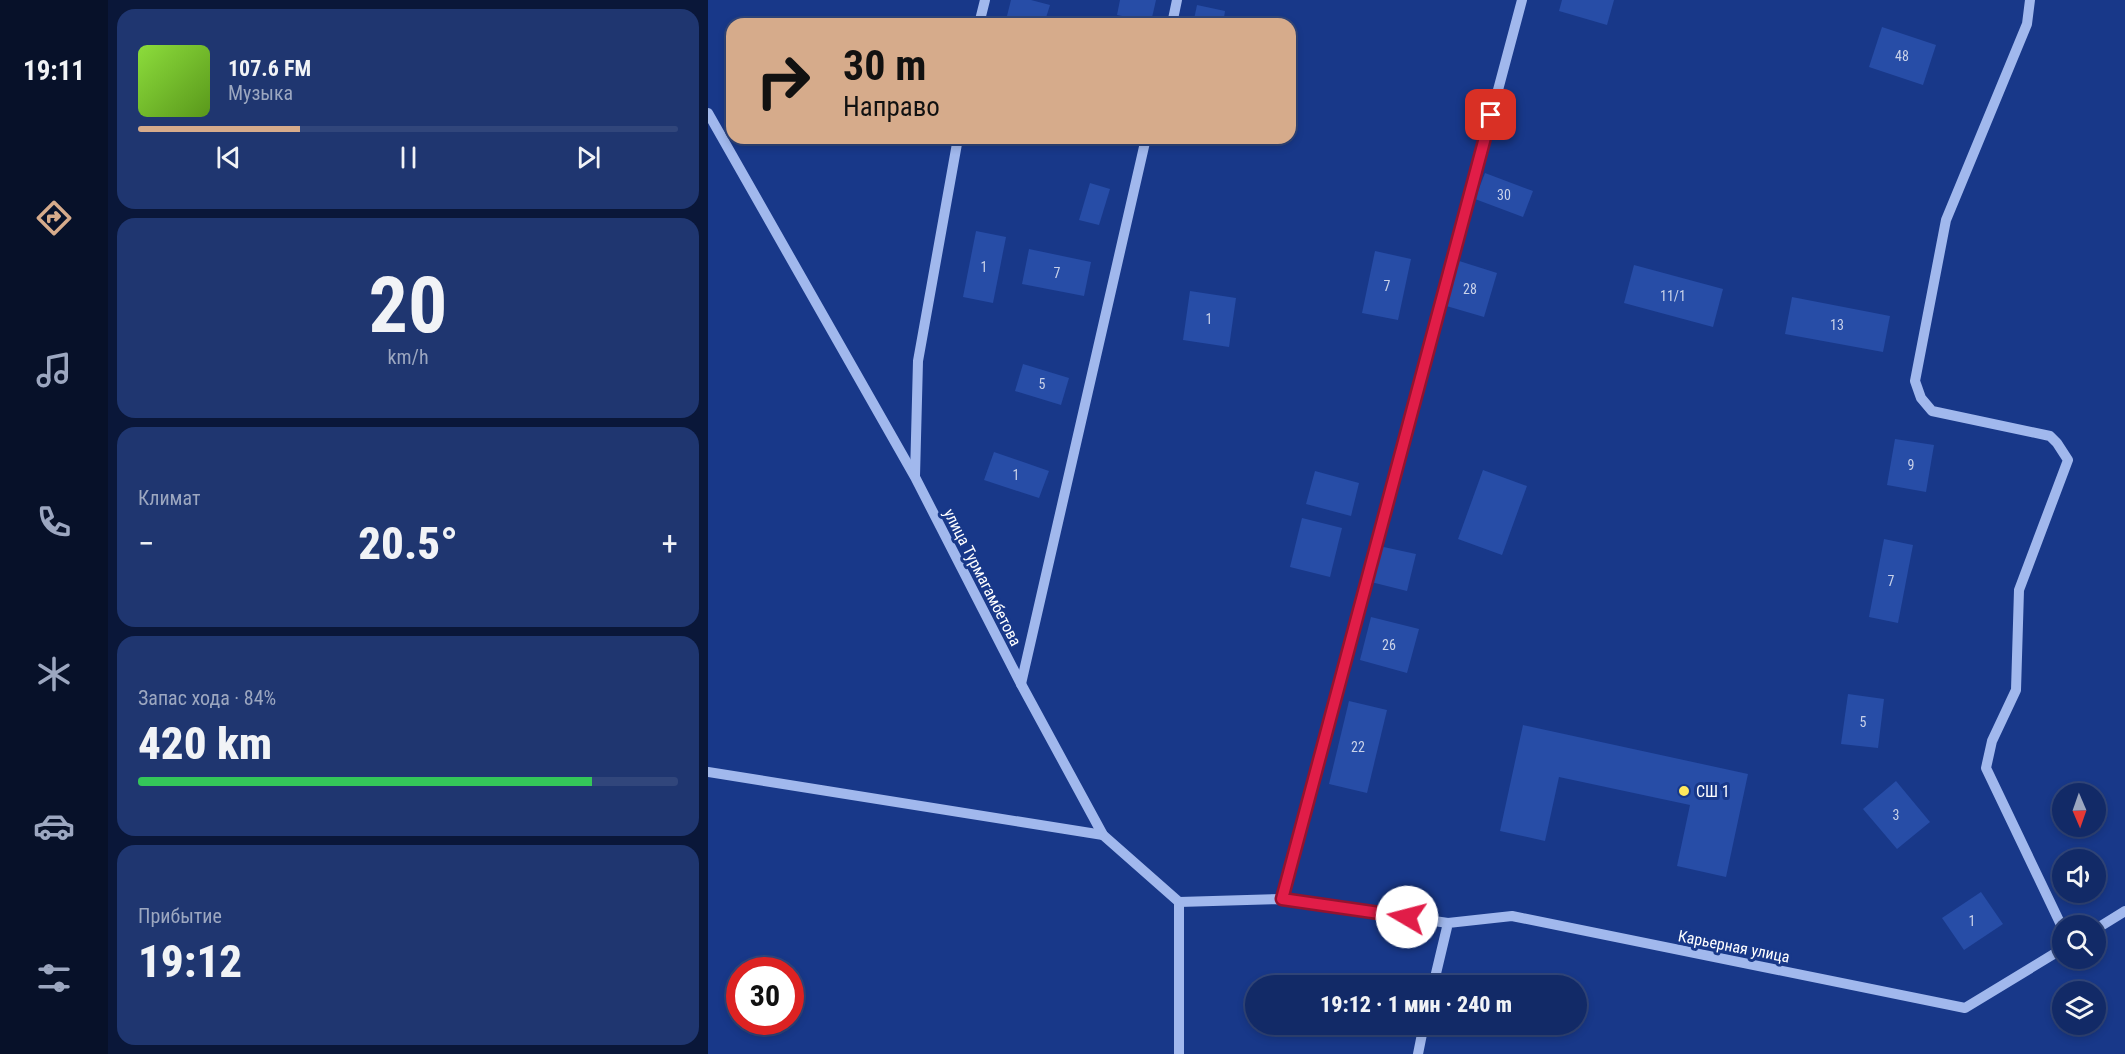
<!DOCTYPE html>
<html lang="ru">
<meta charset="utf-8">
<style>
body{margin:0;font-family:"Roboto Condensed",sans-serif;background:#1f3670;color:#f1f3f6;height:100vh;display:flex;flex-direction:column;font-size:22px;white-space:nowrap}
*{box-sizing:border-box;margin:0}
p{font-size:20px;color:#9ca7c0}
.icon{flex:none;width:33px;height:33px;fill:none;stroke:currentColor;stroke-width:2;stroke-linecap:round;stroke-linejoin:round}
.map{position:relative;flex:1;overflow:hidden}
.details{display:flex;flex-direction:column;gap:9px;padding:9px;background:#0a1739;width:600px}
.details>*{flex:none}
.guide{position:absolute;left:18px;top:18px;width:570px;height:126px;border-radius:18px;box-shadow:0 3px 9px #0003,0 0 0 2px #31467b;background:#d6ab8b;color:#111;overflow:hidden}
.needle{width:39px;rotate:178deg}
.tools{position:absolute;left:1344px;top:783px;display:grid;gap:12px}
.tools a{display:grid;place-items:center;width:54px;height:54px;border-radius:50%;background:#122a67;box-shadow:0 3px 9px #0003,0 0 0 2px #31467b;font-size:30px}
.speed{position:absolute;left:18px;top:957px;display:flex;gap:12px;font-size:30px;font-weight:700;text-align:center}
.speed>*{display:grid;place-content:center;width:78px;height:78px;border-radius:50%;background:#122a67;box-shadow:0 3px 9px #0003,0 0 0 2px #31467b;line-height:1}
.speed .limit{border:9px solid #d22;background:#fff;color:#111}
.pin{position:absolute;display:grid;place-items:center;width:51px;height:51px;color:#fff;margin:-26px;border-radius:12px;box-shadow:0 3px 9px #0006}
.me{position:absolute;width:66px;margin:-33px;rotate:278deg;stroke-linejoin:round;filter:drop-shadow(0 0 4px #0008)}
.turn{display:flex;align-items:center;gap:21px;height:126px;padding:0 18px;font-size:27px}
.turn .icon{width:78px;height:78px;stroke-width:2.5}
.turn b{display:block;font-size:42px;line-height:51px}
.big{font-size:45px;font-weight:800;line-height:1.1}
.details .card{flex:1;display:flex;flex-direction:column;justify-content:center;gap:9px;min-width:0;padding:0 21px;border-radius:18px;background:#1f3670}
.details .dial{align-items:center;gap:0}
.dial b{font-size:78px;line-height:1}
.song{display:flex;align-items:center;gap:18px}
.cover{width:72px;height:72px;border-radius:9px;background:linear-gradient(135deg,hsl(90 70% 55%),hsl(90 70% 35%))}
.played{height:6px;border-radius:3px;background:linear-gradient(90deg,#d6ab8b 30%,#31467b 30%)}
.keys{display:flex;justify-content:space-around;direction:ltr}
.heat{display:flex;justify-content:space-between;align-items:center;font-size:33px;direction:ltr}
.charge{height:9px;border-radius:4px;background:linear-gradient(90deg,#34c759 84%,#31467b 0)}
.trip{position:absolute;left:537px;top:975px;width:342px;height:60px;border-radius:30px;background:#122a67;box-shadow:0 3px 9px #0003,0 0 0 2px #31467b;font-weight:800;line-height:60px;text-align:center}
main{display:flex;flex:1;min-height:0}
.tabs{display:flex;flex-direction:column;width:108px;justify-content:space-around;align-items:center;background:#071129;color:#9ca7c0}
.tabs .icon{width:42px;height:42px}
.tabs .current{color:#d6ab8b}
.tabs b{font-size:27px;color:#f1f3f6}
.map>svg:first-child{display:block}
.building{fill:#274da7}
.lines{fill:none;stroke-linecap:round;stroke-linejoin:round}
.minor{stroke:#a1b8ed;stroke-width:10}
.route-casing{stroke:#92132f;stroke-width:15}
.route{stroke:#e11d48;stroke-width:10}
.poi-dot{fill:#ffe95d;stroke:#183889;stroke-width:2}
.labels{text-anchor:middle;stroke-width:6;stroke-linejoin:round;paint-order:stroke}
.number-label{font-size:14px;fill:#c9d2e9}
.street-label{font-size:16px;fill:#fff;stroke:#183889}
.poi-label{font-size:16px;fill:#fff;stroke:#183889;text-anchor:start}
</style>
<main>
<nav class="tabs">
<b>19:11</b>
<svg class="icon current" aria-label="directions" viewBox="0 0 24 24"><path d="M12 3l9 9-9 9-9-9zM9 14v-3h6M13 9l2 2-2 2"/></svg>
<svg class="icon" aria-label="music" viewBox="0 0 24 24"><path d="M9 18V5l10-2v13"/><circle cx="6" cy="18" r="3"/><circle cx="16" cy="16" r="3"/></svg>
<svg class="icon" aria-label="phone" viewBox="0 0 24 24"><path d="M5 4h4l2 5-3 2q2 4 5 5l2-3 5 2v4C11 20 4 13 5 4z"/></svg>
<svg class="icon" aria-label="climate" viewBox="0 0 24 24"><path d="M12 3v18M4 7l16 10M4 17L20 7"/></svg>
<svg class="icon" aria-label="car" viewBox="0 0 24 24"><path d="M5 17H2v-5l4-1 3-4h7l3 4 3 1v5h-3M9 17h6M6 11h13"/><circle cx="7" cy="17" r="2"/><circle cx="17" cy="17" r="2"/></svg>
<svg class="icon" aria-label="filters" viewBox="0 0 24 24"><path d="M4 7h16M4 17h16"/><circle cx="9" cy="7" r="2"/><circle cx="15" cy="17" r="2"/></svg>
</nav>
<section class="details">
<div class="card">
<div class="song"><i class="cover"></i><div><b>107.6 FM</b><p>Музыка</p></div></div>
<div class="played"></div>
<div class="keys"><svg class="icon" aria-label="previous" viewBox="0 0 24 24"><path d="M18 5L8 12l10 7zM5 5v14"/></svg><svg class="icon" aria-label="pause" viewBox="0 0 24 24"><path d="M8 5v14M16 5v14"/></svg><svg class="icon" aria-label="next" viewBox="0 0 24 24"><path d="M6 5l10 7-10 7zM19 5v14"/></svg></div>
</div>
<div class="card dial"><b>20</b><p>km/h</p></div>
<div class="card"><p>Климат</p>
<div class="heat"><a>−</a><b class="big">20.5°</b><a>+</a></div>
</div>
<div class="card"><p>Запас хода · 84%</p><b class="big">420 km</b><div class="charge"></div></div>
<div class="card"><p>Прибытие</p><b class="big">19:12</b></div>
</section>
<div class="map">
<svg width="1417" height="1054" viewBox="0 0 1417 1054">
<rect width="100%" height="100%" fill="#183889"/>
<g class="building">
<path d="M 303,0 L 323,0 L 342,5 L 336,24 L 297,24 Z"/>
<path d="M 412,0 L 448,0 L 443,22 L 409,15 Z"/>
<path d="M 854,0 L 906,0 L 899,25 L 851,11 Z"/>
<path d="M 489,5 L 517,11 L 515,24 L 485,24 Z"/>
<path d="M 1174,27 L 1228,45 L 1215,85 L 1161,67 Z"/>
<path d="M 777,173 L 825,191 L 815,217 L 767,199 Z"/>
<path d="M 382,183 L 402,189 L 391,225 L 371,220 Z"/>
<path d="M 268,231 L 298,237 L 285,303 L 255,297 Z"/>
<path d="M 321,249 L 383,262 L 376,296 L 314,284 Z"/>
<path d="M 667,251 L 703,259 L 690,320 L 654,313 Z"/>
<path d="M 748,260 L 789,273 L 776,317 L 735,305 Z"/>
<path d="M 926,265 L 1015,289 L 1005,327 L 916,303 Z"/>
<path d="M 482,291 L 528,298 L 521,347 L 475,340 Z"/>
<path d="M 1084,297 L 1182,316 L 1175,352 L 1077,334 Z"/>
<path d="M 315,364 L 361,378 L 353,405 L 307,391 Z"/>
<path d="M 1187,439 L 1226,445 L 1218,492 L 1179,485 Z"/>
<path d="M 286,452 L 341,471 L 331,498 L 276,480 Z"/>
<path d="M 775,470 L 819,486 L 794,555 L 750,539 Z"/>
<path d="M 607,471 L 651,483 L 643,516 L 598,504 Z"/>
<path d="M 594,518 L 634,528 L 622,577 L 582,567 Z"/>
<path d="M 1176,539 L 1205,545 L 1190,623 L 1161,617 Z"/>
<path d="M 671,546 L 708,554 L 699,591 L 663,582 Z"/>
<path d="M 663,617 L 711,629 L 699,673 L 652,660 Z"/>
<path d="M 1140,694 L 1176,699 L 1170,748 L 1133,744 Z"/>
<path d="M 641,701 L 679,710 L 659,793 L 621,784 Z"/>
<path d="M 815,725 L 1040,774 L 1018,877 L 969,866 L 982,805 L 851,777 L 837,841 L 792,831 Z"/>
<path d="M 1188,781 L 1222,822 L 1189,849 L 1155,809 Z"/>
<path d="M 1273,892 L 1295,924 L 1256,950 L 1234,918 Z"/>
</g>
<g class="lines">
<g class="minor">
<path d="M 1322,0 L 1319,24 L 1238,220 L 1207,381 L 1213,398 L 1224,411 L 1342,436 L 1349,443 L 1360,460 L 1311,590 L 1308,690 L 1284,741 L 1278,768 L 1354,927"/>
<path d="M 271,24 L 277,0"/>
<path d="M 464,24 L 469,0"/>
<path d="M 0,113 L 207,477 L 313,684 L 395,835 L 471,902 L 471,1054"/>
<path d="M 207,476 L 210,361 L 250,138"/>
<path d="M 313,684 L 438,138"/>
<path d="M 0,772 L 395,835"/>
<path d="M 574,899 L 814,0"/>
<path d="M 471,902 L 574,899 L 740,923"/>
<path d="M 1388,929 L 1417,911"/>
<path d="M 725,986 L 740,923 L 804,916 L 1257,1008 L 1354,949"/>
<path d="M 710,1054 L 716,1024"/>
</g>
</g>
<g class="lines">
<defs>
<path id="route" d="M 699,917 L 574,899 L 783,115"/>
</defs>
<use href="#route" class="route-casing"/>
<use href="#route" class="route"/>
</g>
<circle class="poi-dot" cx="976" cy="791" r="6"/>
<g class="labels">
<g class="number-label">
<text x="1194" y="61">48</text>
<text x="796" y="200">30</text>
<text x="276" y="272">1</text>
<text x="349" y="278">7</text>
<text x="679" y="291">7</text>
<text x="762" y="294">28</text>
<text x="965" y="301">11/1</text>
<text x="501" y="324">1</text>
<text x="1129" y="330">13</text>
<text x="334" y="389">5</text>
<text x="1203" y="470">9</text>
<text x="308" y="480">1</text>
<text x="1183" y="586">7</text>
<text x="681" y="650">26</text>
<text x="1155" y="727">5</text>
<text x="650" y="752">22</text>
<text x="1188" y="820">3</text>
<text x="1264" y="926">1</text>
</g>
<g class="street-label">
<text transform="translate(275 577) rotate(63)" y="6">улица Турмагамбетова</text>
<text transform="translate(1026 946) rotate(11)" y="6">Карьерная улица</text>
</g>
<g class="poi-label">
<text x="988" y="797">СШ 1</text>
</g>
</g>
</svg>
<div class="tools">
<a><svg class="needle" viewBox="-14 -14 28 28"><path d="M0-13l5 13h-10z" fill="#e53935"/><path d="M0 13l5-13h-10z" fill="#9ca7c0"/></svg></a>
<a><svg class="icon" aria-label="sound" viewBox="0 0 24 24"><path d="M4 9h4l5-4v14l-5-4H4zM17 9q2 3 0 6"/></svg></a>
<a><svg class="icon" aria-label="search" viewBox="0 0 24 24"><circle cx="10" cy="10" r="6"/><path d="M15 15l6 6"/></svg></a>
<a><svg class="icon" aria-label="layers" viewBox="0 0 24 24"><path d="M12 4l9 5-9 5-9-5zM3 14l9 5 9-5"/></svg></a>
</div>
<div class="speed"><div class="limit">30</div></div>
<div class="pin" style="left:783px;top:115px;background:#d93025"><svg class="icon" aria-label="arrive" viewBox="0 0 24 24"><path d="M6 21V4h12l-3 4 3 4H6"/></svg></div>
<svg class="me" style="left:699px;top:917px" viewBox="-20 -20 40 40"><circle r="19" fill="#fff"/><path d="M0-13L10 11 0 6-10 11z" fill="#e11d48"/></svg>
<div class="trip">19:12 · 1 мин · 240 m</div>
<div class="guide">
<div class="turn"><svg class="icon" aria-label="right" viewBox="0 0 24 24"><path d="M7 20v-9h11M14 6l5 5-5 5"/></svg><div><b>30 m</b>Направо</div></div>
</div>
</div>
</main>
